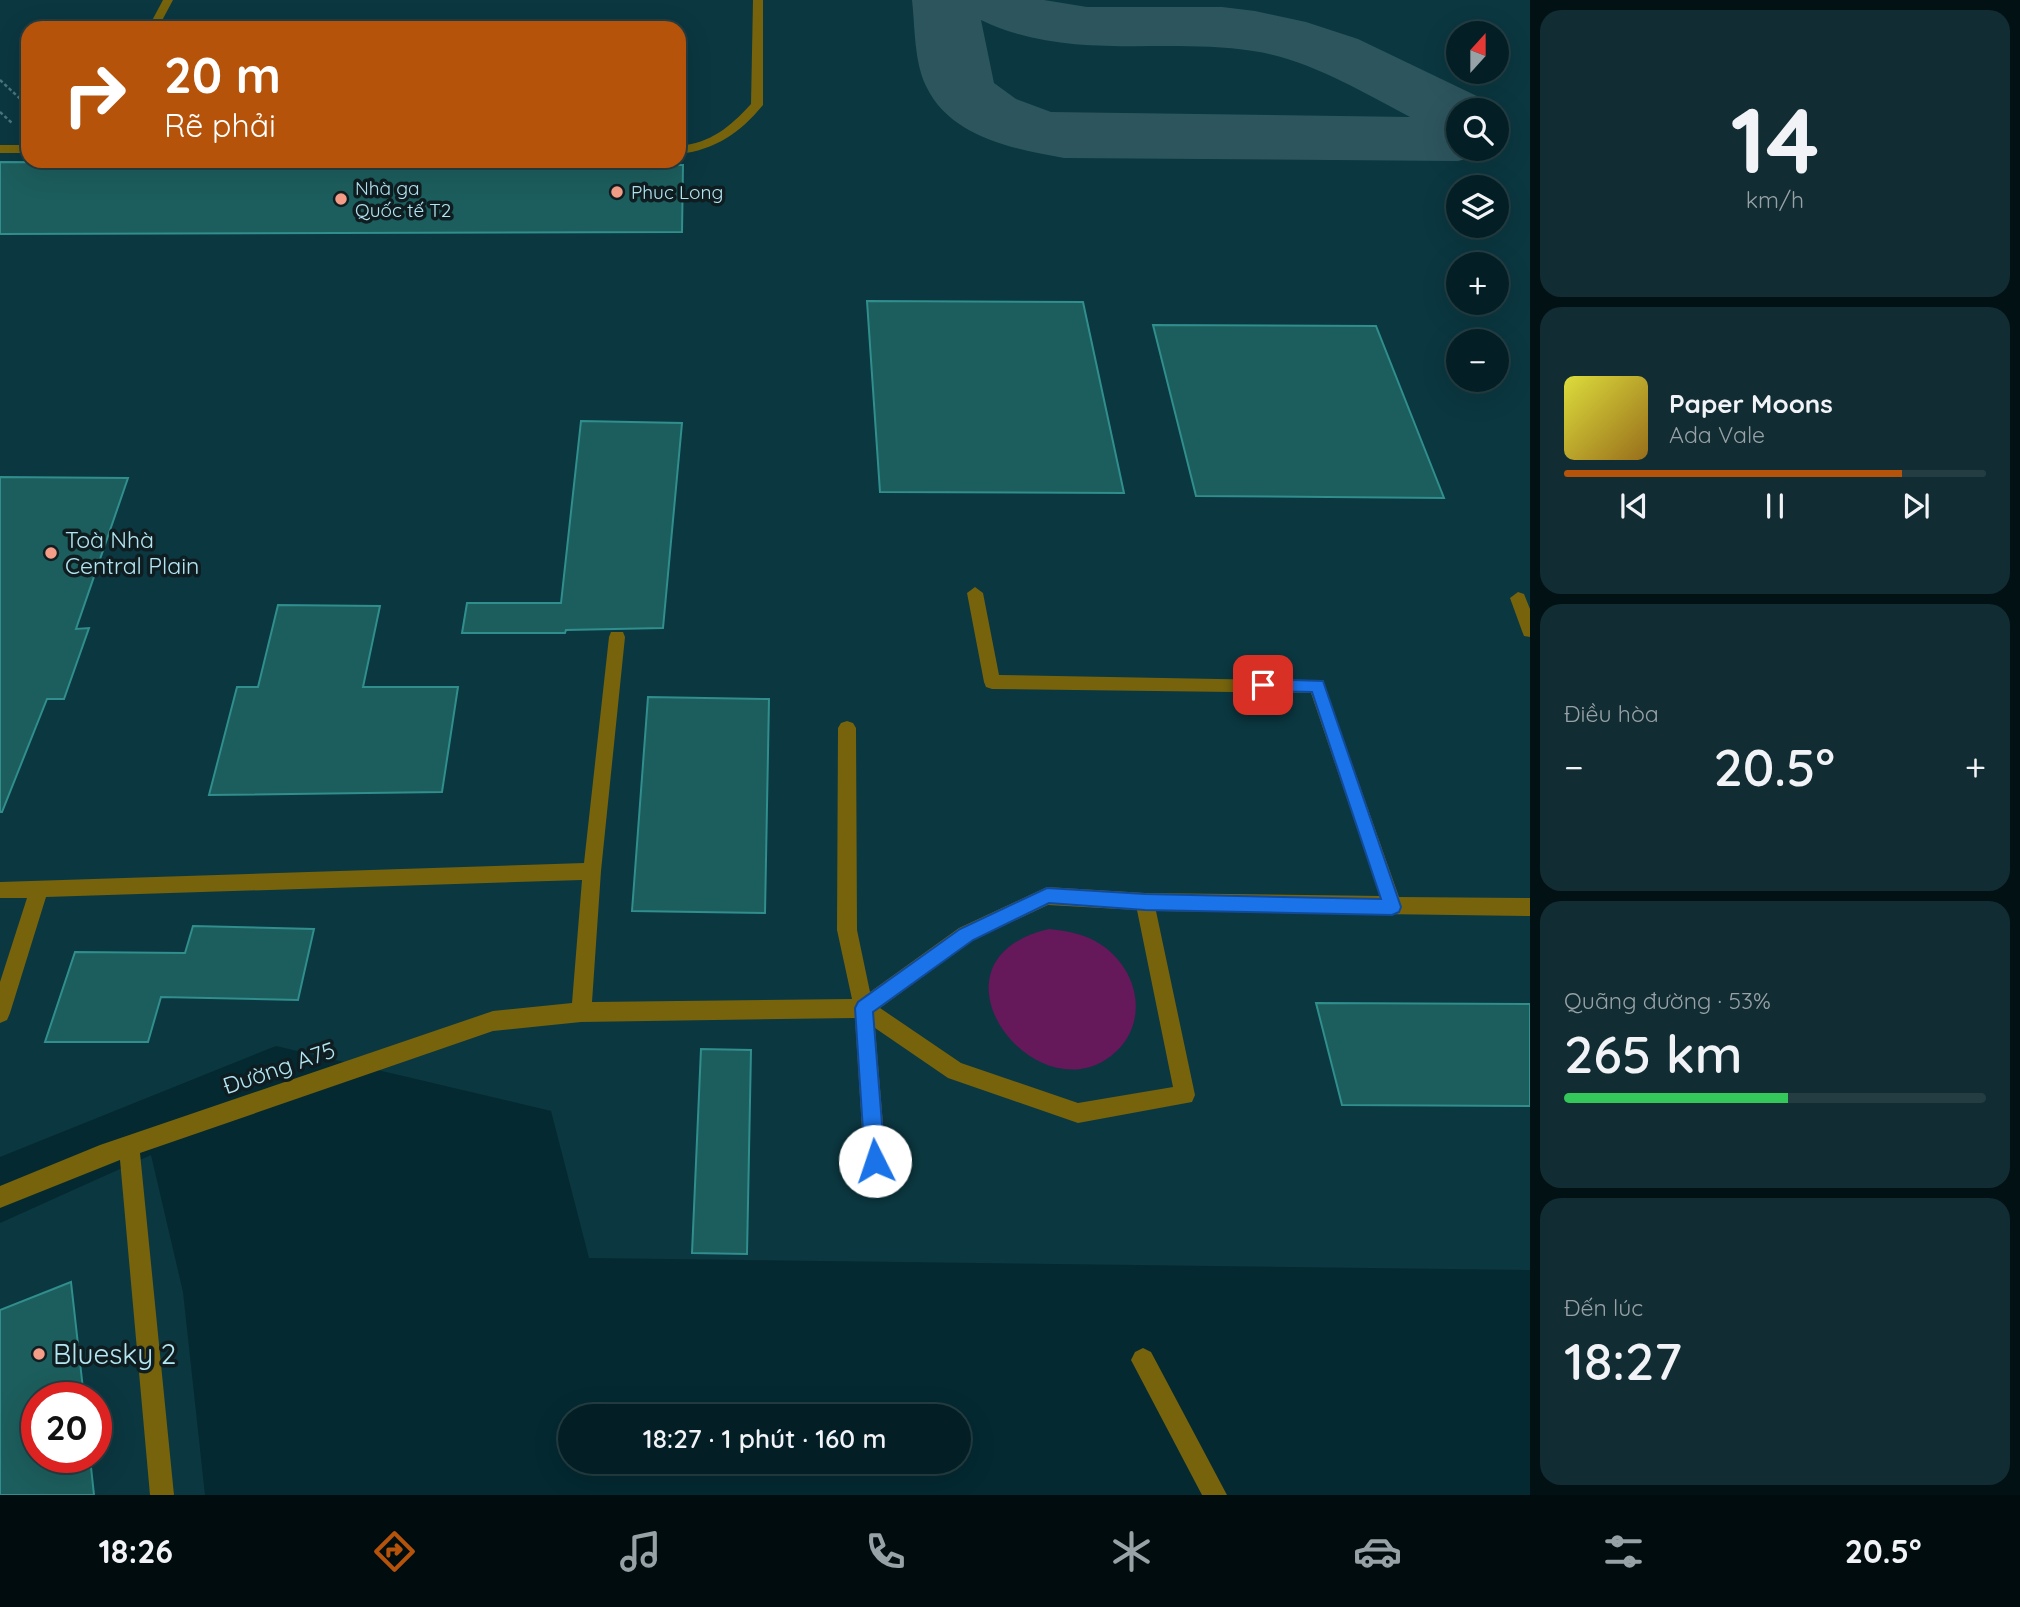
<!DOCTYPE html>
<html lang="vi">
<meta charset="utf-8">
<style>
body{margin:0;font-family:Quicksand,sans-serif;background:#112c32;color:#f1f3f6;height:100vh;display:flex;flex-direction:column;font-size:26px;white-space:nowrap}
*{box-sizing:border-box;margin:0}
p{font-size:23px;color:#97a2a7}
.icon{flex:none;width:38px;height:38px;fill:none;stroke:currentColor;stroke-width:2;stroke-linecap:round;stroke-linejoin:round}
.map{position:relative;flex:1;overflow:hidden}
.drawer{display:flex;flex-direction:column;gap:10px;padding:10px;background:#021114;width:490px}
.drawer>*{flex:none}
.banner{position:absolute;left:21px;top:21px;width:665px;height:147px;border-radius:21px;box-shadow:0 7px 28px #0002,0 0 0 2px #243d42;background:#b45309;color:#fff;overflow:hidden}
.needle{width:46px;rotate:21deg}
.tools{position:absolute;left:1446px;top:21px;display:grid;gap:14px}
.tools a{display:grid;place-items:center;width:63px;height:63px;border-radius:50%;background:#031f25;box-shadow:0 7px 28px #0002,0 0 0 2px #243d42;font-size:35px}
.speed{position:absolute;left:21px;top:1382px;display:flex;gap:14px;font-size:35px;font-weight:700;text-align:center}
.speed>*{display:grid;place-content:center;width:91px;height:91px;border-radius:50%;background:#031f25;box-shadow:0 7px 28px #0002,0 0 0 2px #243d42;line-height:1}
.speed .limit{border:10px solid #d22;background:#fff;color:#111}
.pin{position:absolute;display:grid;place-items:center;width:60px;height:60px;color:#fff;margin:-30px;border-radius:14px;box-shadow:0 4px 10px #0006}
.me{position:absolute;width:77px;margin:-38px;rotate:356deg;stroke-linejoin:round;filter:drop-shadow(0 0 5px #0008)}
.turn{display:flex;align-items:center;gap:24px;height:147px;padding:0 28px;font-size:32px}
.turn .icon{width:91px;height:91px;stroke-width:2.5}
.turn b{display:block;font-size:49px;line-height:60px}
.big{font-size:52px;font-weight:600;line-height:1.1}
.drawer .card{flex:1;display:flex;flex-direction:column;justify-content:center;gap:10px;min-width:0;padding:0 24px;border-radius:21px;background:#112c32}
.drawer .dial{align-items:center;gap:0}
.dial b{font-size:91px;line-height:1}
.song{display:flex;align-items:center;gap:21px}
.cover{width:84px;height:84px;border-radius:10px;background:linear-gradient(135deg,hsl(60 70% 55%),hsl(40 70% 35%))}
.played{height:7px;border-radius:4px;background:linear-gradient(90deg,#b45309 80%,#243d42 80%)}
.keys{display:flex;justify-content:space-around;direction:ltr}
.heat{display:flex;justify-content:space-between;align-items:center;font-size:38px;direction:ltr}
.charge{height:10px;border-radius:5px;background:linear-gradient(90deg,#34c759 53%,#243d42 0)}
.trip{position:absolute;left:558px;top:1404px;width:413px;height:70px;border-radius:35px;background:#031f25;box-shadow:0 7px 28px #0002,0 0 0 2px #243d42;font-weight:600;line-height:70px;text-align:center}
.menu{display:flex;height:112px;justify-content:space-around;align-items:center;background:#010c0f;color:#97a2a7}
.menu .icon{width:49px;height:49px}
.menu .active{color:#b45309}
.menu b{font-size:32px;color:#f1f3f6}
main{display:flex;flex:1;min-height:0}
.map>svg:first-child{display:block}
.built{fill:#0b3740;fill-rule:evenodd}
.green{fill:#65185a}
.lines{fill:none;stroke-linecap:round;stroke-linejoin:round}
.taxiway{fill:#2d555e;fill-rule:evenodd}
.building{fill:#1c5e5d;stroke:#308e8d;stroke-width:2}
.path{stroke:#4a757e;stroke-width:2.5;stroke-dasharray:3.5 2.5;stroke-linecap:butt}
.minor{fill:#76630c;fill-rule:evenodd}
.route{fill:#1a73e8;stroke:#114b97;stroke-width:2}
.poi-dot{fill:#f49e88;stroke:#0f1d21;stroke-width:2.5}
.labels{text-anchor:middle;stroke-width:7;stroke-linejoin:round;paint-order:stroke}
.far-poi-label{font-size:19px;fill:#b4e6f2;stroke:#0f1d21;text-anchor:start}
.poi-label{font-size:23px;fill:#b4e6f2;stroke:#0f1d21;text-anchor:start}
.street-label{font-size:23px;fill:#b4e6f2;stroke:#0f1d21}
.near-poi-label{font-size:28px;fill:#b4e6f2;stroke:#0f1d21;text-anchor:start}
</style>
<main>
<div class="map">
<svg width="1530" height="1495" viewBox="0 0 1530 1495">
<rect width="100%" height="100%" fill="#042931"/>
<g class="built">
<path d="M 0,0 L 1530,0 L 1530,1270 L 589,1258 L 551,1111 L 276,1046 L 0,1157 ZM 28,28 L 679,28 L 679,161 L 28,161 ZM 1458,33 L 1496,33 L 1496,72 L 1458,72 ZM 1458,110 L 1496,110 L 1496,149 L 1458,149 ZM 1458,187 L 1496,187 L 1496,226 L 1458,226 ZM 1458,264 L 1496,264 L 1496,303 L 1458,303 ZM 1458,341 L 1496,341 L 1496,380 L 1458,380 Z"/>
<path d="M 151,1155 L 183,1292 L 205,1495 L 0,1495 L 0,1223 ZM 37,1398 L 96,1398 L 96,1458 L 37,1458 Z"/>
</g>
<path class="green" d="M 1049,929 C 1066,931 1080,933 1095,941 C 1139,965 1152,1024 1111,1056 C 1033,1116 916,960 1049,929 Z"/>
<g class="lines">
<path class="taxiway" d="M 912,0 L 1044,0 L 1087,7 L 1222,7 L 1255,11 L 1306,22 L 1358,39 L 1483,99 L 1491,110 L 1458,110 L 1458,149 L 1488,149 L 1484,154 L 1458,161 L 1064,158 C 1013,149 950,137 926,86 C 914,61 915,26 912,0 ZM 981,20 C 1068,62 1161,37 1253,51 C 1308,59 1361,91 1410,117 L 1051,112 L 1016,99 L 994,83 Z"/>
</g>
<g class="building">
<path d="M 0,162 L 683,165 L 682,232 L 0,234 Z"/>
<path d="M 867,301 L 1083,302 L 1124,493 L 880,492 Z"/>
<path d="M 1153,325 L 1376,326 L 1444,498 L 1196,496 Z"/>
<path d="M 581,421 L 682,423 L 663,628 L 566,630 L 565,633 L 462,633 L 467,603 L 561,603 Z"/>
<path d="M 0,477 L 128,478 L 76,629 L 89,628 L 64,699 L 47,699 L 2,812 L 0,812 Z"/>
<path d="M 278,605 L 380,606 L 363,687 L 458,687 L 442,792 L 209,795 L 237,687 L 258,687 Z"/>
<path d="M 648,697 L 769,699 L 765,913 L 632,911 Z"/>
<path d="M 193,926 L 314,929 L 298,1000 L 161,997 L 148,1042 L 45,1042 L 75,952 L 185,953 Z"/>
<path d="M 1316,1003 L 1530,1004 L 1530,1106 L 1342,1105 Z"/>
<path d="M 701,1049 L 751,1050 L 747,1254 L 692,1253 Z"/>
<path d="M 71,1282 L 84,1398 L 37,1398 L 37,1458 L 90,1458 L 94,1495 L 0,1495 L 0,1310 Z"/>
</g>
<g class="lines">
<g class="path">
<path d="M 0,80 L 28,106"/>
<path d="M 0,112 L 12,123"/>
</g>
<g class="minor">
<path d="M 163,0 L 173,0 L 158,28 L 148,28 Z"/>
<path d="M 753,0 L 763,0 L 763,105 C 740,133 715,150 679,154 L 679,146 C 711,143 730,127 751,104 Z"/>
<rect x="0" y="145" width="28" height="8"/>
<path d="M 975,587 L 983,593 L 999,675 L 1323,681 L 1399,897 L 1530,898 L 1530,916 L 1156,911 L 1195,1095 L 1192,1102 L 1078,1123 L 948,1078 L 875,1028 L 886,1161 L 883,1169 L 875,1172 L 867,1169 L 864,1161 L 855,1018 L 581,1022 L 493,1031 L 140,1153 L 174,1495 L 150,1495 L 120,1160 L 0,1208 L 0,1186 L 100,1145 L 493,1011 L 572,1003 L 582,880 L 46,897 L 10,1013 L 7,1020 L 0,1023 L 0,982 L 27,898 L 0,898 L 0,882 L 584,863 L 609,637 L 611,632 L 623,632 L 625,637 L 601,871 L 592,1002 L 852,999 L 837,930 L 838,728 L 841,723 L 847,721 L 853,723 L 856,728 L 857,930 L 870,992 L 959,928 L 1047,887 L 1145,893 L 1380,896 L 1311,693 L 992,689 L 986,687 L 984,682 L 967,593 ZM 1048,905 L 1137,910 L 1173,1087 L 1078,1103 L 961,1063 L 880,1008 L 973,940 Z"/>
<path d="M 1518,592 L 1524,594 L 1530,609 L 1530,637 L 1524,636 L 1522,631 L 1510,598 Z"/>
<path d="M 1143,1348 L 1151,1352 L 1227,1495 L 1202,1495 L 1131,1360 L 1135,1352 Z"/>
</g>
</g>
<path class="route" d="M 1263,679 L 1323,681 L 1401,907 L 1399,912 L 1392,915 L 1145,910 L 1049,903 L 973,940 L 873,1012 L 885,1161 L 882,1168 L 875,1171 L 868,1168 L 865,1161 L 855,1008 L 858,1002 L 960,929 L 1047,888 L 1145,894 L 1381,899 L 1312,692 L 1263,691 L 1255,685 Z"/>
<g class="poi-dot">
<circle cx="617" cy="192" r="7"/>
<circle cx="341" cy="199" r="7"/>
<circle cx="51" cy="553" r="7"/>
<circle cx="39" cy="1354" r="7"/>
</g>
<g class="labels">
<g class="far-poi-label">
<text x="355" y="195">Nhà ga<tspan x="355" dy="22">Quốc tế T2</tspan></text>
<text x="631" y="199">Phuc Long</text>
</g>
<g class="poi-label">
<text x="65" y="548">Toà Nhà<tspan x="65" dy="26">Central Plain</tspan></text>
</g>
<g class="street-label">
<text transform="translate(279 1068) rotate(-19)" y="8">Đường A75</text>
</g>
<g class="near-poi-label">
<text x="53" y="1364">Bluesky 2</text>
</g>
</g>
</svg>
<div class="tools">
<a><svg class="needle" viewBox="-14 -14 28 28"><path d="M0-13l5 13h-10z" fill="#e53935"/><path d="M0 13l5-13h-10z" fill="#97a2a7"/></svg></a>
<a><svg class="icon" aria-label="search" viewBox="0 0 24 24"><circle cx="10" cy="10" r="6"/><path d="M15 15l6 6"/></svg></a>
<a><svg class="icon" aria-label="layers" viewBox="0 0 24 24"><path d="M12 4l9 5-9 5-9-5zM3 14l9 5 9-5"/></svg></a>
<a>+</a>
<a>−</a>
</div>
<div class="speed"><div class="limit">20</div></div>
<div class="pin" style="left:1263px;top:685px;background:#d93025"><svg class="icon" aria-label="arrive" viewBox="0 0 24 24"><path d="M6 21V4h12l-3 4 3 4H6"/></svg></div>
<svg class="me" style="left:875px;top:1161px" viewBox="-20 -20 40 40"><circle r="19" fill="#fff"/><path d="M0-13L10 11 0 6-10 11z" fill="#1a73e8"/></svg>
<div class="trip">18:27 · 1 phút · 160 m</div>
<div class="banner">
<div class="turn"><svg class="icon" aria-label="right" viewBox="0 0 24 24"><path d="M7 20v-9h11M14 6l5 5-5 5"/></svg><div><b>20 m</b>Rẽ phải</div></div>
</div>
</div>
<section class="drawer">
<div class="card dial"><b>14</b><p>km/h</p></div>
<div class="card">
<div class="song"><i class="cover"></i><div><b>Paper Moons</b><p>Ada Vale</p></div></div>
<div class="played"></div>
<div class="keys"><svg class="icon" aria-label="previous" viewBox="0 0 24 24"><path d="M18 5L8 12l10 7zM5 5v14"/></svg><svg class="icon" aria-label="pause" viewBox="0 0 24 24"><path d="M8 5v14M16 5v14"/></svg><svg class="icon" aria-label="next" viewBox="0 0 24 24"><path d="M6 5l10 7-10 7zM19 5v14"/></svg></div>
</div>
<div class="card"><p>Điều hòa</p>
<div class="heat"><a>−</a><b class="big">20.5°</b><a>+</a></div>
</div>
<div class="card"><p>Quãng đường · 53%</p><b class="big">265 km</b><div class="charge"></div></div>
<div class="card"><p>Đến lúc</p><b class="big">18:27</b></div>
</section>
</main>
<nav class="menu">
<b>18:26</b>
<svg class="icon active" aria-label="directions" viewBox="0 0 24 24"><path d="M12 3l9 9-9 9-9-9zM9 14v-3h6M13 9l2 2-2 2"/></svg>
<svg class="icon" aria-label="music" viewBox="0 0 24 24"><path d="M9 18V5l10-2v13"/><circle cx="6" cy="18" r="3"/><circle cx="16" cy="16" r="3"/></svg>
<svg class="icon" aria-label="phone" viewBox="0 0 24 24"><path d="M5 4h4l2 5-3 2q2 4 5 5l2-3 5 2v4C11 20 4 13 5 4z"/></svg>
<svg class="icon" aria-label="climate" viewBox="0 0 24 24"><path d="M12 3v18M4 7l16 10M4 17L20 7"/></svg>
<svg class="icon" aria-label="car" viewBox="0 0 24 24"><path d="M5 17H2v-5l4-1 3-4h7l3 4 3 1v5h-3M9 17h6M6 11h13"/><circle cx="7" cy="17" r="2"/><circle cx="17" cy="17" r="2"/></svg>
<svg class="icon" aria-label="filters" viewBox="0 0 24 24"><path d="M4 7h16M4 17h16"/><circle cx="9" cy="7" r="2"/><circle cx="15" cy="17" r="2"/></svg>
<b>20.5°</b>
</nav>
